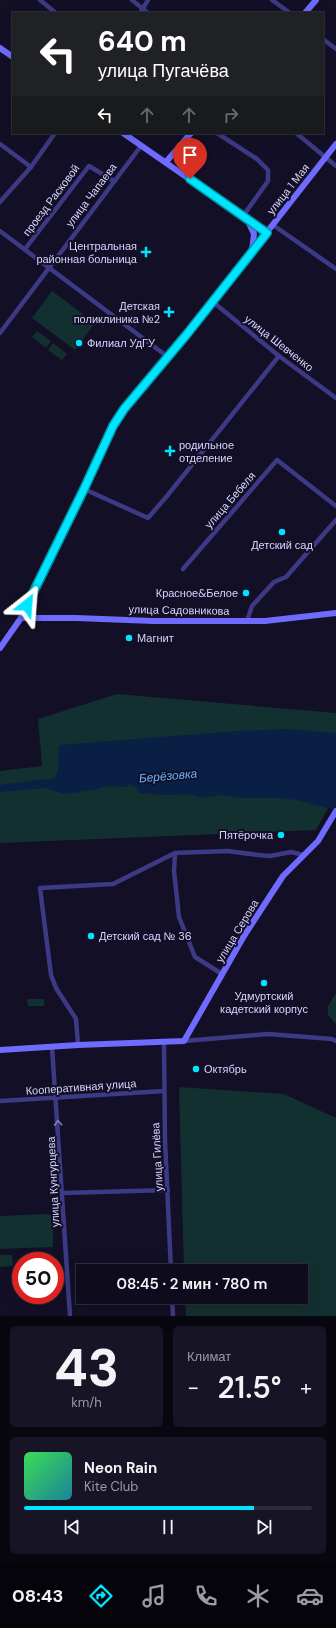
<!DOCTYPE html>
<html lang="ru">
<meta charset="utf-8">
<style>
body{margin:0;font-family:"DM Sans",sans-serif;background:#171425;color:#f1f3f6;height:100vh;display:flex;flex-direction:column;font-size:15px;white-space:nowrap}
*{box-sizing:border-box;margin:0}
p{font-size:13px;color:#9b9ba3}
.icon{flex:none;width:22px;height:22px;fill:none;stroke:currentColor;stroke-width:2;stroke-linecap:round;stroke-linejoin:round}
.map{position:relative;height:1316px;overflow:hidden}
.drawer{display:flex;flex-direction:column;gap:10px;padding:10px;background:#08060f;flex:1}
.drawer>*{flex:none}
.hud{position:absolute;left:12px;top:12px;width:312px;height:122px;border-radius:0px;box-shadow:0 4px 16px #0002,0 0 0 1px #2e2b3b;background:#202124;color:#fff;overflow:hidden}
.speed{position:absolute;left:12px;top:1252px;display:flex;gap:8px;font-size:20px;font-weight:700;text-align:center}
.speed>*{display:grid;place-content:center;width:52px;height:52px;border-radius:50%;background:#0e0b1c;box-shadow:0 4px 16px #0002,0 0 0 1px #2e2b3b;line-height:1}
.speed .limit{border:6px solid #d22;background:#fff;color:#111}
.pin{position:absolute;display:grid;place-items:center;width:34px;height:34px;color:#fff;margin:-41px -17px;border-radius:50% 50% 50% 0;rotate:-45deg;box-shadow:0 0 4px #0007}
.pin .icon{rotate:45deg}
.me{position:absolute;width:44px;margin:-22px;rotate:28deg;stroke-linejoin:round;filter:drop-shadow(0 0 3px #0008)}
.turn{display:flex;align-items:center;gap:14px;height:84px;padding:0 20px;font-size:18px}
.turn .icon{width:52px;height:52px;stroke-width:2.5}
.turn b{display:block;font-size:28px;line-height:34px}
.lanes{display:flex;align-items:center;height:38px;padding:0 20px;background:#0003;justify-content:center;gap:20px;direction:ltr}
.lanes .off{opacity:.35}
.big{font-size:30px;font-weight:600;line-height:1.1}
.drawer .tile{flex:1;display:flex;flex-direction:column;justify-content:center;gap:6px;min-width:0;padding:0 14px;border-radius:6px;background:#171425}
.drawer .dial{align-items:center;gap:0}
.dial b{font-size:52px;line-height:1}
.song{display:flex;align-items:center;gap:12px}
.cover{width:48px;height:48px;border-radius:6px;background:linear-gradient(135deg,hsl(130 70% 55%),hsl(190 70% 35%))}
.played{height:4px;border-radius:2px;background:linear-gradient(90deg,#00e5ff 80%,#2e2b3b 80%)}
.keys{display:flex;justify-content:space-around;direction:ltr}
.heat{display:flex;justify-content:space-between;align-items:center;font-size:22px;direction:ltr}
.drawer .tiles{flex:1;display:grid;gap:10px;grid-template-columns:1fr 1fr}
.tile:last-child{grid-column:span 2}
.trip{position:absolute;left:76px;top:1264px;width:232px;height:40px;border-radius:0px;background:#0e0b1c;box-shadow:0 4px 16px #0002,0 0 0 1px #2e2b3b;font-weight:600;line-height:40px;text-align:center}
.menu{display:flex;height:64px;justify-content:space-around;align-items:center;background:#06040b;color:#9b9ba3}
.menu .icon{width:28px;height:28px}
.menu .on{color:#00e5ff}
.menu b{font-size:18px;color:#f1f3f6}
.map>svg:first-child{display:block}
.green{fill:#12302f}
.water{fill:#0a1f44}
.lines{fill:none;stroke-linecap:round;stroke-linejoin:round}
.street{stroke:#3d3a85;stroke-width:4.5}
.secondary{stroke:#6f6bff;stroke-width:6}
.oneway{stroke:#837fbc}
.route-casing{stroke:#0095a6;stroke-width:10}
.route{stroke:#00e5ff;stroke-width:7}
.poi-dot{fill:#00e5ff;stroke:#130f26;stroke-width:1.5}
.labels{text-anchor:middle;stroke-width:4;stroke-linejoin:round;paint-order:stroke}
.street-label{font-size:11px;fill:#d9d4ff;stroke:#130f26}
.poi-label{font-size:11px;fill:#d9d4ff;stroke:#130f26;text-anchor:start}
.water-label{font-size:12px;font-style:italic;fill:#62b6ff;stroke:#130f26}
</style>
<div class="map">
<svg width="336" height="1316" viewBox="0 0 336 1316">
<rect width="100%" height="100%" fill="#130f26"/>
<g class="green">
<path d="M 52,291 L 95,323 L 75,350 L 32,318 Z"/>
<path d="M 37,331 L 51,341 L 46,348 L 32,337 Z"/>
<path d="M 53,343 L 67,354 L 62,360 L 48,350 Z"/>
<path d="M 117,694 L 336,713 L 336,794 L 316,830 L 0,843 L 0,771 L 42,766 L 38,719 Z"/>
<path d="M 336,993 L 336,1024 L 328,1015 L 328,1006 Z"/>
<path d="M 27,999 L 44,999 L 44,1006 L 28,1006 Z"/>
<path d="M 179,1087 L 284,1094 L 336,1118 L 336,1316 L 186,1316 L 185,1297 L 301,1297 L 301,1271 L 184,1271 Z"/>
<path d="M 44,1214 L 52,1215 L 53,1219 L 53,1247 L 0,1249 L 0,1216 Z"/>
<path d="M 0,1255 L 12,1255 L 13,1266 L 0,1267 Z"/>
</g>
<path class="water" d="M 288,729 L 336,733 L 336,810 L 296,800 L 282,798 L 241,798 L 221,795 L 204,798 L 186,794 L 165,795 L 139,793 L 137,788 L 131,785 L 124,787 L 109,786 L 93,790 L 65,794 L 45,788 L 0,792 L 0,785 L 55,778 L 58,771 L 59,745 L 238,731 Z"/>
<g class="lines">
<g class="street">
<path d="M 40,0 L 56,13"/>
<path d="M 132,0 L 148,13"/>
<path d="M 272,0 L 290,13"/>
<path d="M 140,13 L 148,0"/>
<path d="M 323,39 L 336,49"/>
<path d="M 217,133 L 257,159 L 268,170 L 268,181 L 243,216"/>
<path d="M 296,133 L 336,166"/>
<path d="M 0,144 L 31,167"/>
<path d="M 0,202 L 31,167 L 55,133"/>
<path d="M 273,225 L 336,269"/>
<path d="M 0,231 L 168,357"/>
<path d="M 25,249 L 89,166 L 114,181"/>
<path d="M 213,302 L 279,356 L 336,398"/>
<path d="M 0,333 L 141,146"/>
<path d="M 84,489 L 148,518 L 167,496 L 279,356"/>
<path d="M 183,569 L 277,460 L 336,506"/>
<path d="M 247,621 L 252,606 L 274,582 L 286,577 L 336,520"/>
<path d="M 175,853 L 174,871 L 179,917 L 195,957 L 222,974"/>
<path d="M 184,1041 L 268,1034 L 332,1039 L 336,1041"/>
<path d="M 164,1042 L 165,1140 L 171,1271"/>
<path d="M 78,1045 L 76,1019 L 56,988 L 51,975 L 40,888 L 113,884 L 175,853 L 227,851 L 259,855 L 270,856 L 291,852 L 304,855"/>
<path d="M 52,1047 L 70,1316"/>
<path d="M 0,1101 L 164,1091"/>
<path d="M 63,1193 L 168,1190"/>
<path d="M 172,1297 L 173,1316"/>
</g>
<g class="secondary">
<path d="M 305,13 L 316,0"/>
<path d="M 0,48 L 13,57"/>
<path d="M 123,133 L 267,233"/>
<path d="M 166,162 L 191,133"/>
<path d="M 248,221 L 254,234 L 252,250"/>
<path d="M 21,618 L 76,618 L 153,621 L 265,621 L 336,613"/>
<path d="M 0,648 L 21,618 L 84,489 L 113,426 L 124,409 L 187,334 L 336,144"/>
<path d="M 0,1050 L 78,1045 L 184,1041 L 244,936 L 283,876 L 318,841 L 336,811"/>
</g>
</g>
<defs><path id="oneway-chevron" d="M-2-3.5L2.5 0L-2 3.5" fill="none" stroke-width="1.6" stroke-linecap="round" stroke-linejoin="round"/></defs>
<use class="oneway" href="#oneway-chevron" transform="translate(58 1123) rotate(-94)"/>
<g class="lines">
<defs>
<path id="route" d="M 27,605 L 84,489 L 113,426 L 124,409 L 187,334 L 267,233 L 190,179"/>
</defs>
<use href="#route" class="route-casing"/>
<use href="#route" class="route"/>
</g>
<g class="poi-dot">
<path d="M144 246h4v4h4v4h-4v4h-4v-4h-4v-4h4z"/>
<path d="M167 306h4v4h4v4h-4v4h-4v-4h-4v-4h4z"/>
<circle cx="79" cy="343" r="4"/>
<path d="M168 445h4v4h4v4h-4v4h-4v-4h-4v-4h4z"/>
<circle cx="282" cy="532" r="4"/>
<circle cx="246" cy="593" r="4"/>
<circle cx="129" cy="638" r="4"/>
<circle cx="281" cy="835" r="4"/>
<circle cx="91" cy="936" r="4"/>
<circle cx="264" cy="983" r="4"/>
<circle cx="196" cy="1069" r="4"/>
</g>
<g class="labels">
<g class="street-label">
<text transform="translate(288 189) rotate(-52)" y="4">улица 1 Мая</text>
<text transform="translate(91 195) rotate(-53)" y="4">улица Чапаева</text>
<text transform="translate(51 200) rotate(-53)" y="4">проезд Расковой</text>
<text transform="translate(279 343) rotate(38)" y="4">улица Шевченко</text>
<text transform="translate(230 500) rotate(-49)" y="4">улица Бебеля</text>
<text transform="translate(179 610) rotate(1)" y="4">улица Садовникова</text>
<text transform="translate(237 931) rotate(-59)" y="4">улица Серова</text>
<text transform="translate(81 1087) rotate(-4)" y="4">Кооперативная улица</text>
<text transform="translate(157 1157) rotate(-93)" y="4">улица Гилёва</text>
<text transform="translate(53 1182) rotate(-93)" y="4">улица Кунгурцева</text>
</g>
<g class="poi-label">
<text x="137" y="250" text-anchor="end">Центральная<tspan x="137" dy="13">районная больница</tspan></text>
<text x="160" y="310" text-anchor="end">Детская<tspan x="160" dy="13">поликлиника №2</tspan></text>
<text x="87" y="347">Филиал УдГУ</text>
<text x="179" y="449">родильное<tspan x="179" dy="13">отделение</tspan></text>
<text x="282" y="549" text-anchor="middle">Детский сад</text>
<text x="238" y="597" text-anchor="end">Красное&amp;Белое</text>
<text x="137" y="642">Магнит</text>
<text x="273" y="839" text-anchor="end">Пятёрочка</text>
<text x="99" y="940">Детский сад № 36</text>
<text x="264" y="1000" text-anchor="middle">Удмуртский<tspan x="264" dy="13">кадетский корпус</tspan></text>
<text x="204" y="1073">Октябрь</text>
</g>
<g class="water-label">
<text transform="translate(168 776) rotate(-5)" y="4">Берёзовка</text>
</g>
</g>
</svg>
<div class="speed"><div class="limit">50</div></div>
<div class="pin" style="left:190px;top:179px;background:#d93025"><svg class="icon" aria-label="arrive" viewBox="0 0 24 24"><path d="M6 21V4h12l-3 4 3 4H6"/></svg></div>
<svg class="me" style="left:27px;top:605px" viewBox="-20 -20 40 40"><path d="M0-17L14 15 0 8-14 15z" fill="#00e5ff" stroke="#fff" stroke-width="4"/></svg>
<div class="trip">08:45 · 2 мин · 780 m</div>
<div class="hud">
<div class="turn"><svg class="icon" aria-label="left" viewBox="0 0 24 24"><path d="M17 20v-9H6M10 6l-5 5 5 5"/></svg><div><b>640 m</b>улица Пугачёва</div></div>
<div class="lanes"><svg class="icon" aria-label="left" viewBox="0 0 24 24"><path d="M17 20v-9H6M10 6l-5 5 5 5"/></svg><svg class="icon off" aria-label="ahead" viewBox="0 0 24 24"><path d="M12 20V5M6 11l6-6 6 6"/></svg><svg class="icon off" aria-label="ahead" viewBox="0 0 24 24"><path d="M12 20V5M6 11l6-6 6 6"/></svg><svg class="icon off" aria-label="right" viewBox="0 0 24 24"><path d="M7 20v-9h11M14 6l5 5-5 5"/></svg></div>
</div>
</div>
<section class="drawer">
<div class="tiles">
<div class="tile dial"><b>43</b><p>km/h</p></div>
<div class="tile"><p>Климат</p>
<div class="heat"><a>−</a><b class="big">21.5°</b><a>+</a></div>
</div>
<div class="tile">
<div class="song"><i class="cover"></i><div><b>Neon Rain</b><p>Kite Club</p></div></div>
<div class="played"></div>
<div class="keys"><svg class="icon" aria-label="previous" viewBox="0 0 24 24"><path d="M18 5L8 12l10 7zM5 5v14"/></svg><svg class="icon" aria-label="pause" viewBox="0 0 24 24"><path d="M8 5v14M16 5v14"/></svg><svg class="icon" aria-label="next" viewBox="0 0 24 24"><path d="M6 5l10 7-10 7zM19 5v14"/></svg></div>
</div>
</div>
</section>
<nav class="menu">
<b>08:43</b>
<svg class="icon on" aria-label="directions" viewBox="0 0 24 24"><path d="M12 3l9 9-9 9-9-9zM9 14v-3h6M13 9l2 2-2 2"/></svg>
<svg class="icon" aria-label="music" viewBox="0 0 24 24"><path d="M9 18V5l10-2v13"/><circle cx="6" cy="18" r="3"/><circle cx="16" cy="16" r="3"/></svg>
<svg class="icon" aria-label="phone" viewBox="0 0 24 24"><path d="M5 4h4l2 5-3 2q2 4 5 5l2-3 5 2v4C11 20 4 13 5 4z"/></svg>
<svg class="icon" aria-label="climate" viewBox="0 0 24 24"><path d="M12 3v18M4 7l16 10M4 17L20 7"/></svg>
<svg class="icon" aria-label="car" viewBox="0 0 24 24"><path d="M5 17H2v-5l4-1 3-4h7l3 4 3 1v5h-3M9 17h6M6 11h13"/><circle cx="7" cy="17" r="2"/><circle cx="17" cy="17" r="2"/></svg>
</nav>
